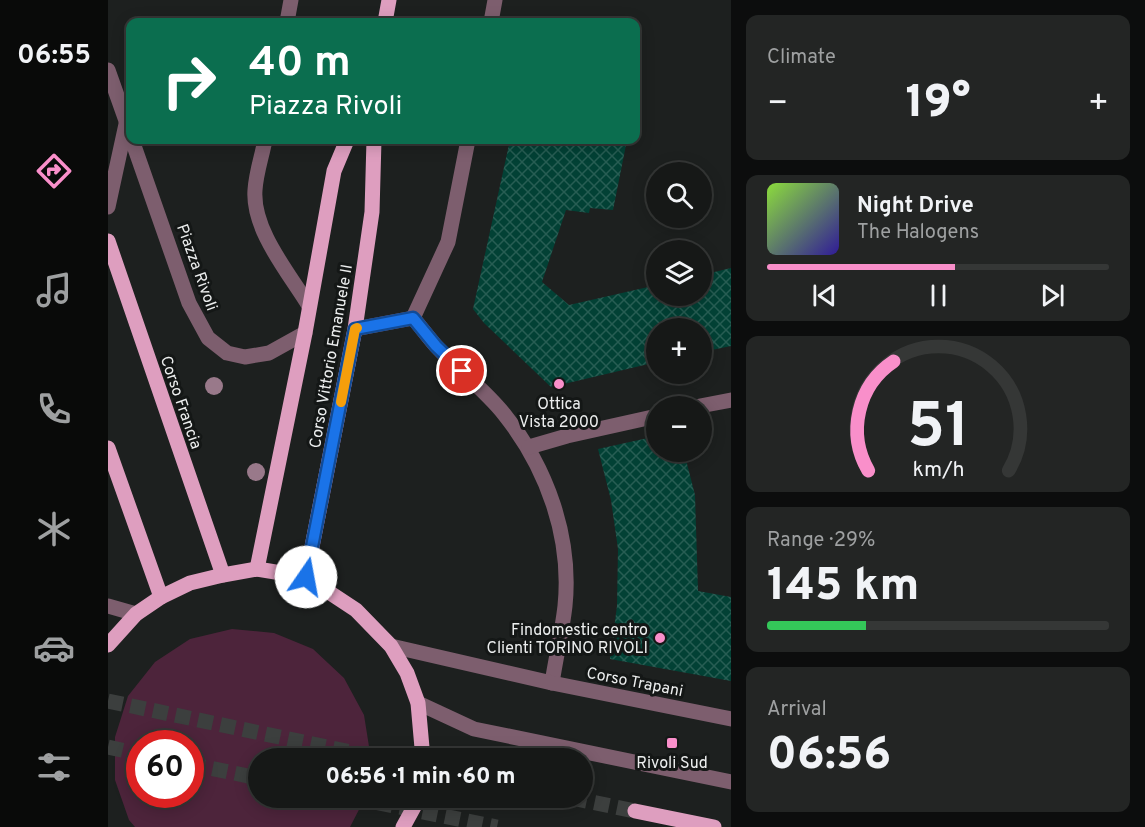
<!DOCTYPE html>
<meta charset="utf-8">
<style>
body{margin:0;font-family:Overpass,sans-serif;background:#232524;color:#f1f3f6;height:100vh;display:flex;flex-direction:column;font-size:22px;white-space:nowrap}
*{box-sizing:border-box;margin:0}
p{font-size:20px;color:#9ea0a1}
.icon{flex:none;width:33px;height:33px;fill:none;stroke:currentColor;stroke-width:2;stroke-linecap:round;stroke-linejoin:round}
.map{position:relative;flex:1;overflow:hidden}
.side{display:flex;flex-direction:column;gap:15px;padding:15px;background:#0c0d0d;width:414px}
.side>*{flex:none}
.banner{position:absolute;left:18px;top:18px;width:514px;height:126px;border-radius:12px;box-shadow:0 3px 15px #0003,0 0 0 2px #353736;background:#0b6e4f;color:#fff;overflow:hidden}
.controls{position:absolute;left:538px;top:162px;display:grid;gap:12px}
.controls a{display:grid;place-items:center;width:66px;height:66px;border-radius:50%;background:#161817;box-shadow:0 3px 15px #0003,0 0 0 2px #353736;font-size:30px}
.speed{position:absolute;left:18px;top:730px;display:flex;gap:12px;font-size:30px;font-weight:700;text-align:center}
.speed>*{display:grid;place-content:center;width:78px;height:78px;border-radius:50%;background:#161817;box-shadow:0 3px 15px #0003,0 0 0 2px #353736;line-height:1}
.speed .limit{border:9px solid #d22;background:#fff;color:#111}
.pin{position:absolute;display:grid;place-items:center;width:51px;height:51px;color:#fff;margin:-26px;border:3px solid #fff;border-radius:50%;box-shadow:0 2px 6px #0007}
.me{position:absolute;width:66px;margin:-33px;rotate:12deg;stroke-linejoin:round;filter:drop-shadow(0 0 4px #0008)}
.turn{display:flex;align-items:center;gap:21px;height:126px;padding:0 24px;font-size:27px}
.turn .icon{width:78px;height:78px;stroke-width:2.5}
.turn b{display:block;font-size:42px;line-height:51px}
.big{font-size:45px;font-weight:800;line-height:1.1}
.side .card{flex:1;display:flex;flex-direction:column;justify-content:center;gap:9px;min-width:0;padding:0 21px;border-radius:12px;background:#232524}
.side .dial{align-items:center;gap:0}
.dial svg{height:156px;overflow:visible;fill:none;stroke:#353736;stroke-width:7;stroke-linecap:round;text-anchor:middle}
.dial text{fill:#f1f3f6;stroke:none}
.song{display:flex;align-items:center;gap:18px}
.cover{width:72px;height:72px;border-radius:9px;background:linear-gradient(135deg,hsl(90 70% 55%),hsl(250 70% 35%))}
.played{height:6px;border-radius:3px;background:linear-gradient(90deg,#f98fca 55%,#353736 55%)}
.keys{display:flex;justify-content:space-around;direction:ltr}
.heat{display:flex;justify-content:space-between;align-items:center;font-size:33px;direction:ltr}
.charge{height:9px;border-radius:4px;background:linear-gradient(90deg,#34c759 29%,#353736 0)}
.trip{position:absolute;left:140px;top:748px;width:345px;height:60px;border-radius:30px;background:#161817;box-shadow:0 3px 15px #0003,0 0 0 2px #353736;font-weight:800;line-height:60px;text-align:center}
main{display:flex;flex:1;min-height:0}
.dock{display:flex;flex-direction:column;width:108px;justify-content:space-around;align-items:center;background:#090a09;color:#9ea0a1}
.dock .icon{width:42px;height:42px}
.dock .current{color:#f98fca}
.dock b{font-size:27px;color:#f1f3f6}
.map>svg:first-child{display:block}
.green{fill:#4d243b;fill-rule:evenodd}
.building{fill:url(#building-cross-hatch)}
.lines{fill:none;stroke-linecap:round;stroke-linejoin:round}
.major-tunnel{stroke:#3c3f3e;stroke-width:15;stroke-dasharray:15 8;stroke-linecap:butt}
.minor{stroke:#7d5e6e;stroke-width:15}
.major{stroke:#de9ebf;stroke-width:15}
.tree{fill:#99798a}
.route-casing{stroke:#114b97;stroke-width:15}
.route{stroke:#1a73e8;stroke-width:10}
.slow{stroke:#f59e0b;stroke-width:10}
.poi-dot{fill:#f98fca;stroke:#141716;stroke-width:2}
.labels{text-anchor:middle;stroke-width:6;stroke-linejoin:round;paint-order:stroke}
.street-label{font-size:16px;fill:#eceeee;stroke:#141716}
.poi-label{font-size:16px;fill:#eceeee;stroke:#141716}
</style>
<main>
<nav class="dock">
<b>06:55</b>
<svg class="icon current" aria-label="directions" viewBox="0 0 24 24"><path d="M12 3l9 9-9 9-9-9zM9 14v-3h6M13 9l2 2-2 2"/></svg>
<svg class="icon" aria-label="music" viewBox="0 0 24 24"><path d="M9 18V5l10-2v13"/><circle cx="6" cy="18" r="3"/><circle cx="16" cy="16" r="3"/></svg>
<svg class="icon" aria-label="phone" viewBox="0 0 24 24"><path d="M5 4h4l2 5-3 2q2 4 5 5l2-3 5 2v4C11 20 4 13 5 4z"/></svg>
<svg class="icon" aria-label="climate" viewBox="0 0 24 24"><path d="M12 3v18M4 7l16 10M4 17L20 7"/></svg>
<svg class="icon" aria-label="car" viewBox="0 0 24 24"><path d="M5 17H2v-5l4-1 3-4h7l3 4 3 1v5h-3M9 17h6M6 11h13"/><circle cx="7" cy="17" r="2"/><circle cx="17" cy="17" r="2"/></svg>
<svg class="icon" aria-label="filters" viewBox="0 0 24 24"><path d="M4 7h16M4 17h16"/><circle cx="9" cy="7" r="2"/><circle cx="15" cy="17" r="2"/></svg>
</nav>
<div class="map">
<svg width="623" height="827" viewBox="0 0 623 827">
<defs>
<pattern id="building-cross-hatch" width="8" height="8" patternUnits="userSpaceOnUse" patternTransform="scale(1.5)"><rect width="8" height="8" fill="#024135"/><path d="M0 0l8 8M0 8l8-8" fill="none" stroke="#275d53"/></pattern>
</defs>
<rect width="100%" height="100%" fill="#1d201f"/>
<path class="green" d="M 124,629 L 166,633 L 205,649 L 236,678 L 256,715 L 263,759 L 150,759 L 150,798 L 257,798 L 242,827 L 27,827 L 21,820 L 7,780 L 7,737 L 20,696 L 47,662 L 82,639 ZM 32,744 L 82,744 L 82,795 L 32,795 Z"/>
<g class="building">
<path d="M 402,140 L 519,140 L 505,210 L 482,208 L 481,213 L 458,210 L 434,282 L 461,305 L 549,285 L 549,296 L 594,296 L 594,275 L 623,268 L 623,346 L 594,352 L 594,328 L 549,328 L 549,362 L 443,387 L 376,323 L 365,309 Z"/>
<path d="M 549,436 L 549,452 L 576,452 L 587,495 L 590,591 L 623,597 L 623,681 L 502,659 L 509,606 L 510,549 L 503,500 L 490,449 Z"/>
</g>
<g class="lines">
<g class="major-tunnel">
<path d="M 0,701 L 276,759"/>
<path d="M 0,747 L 32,754"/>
<path d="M 82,764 L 150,778"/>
<path d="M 247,798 L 389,827"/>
<path d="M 464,798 L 527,811"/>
</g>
<g class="minor">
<path d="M 179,22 L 183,0"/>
<path d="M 383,22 L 387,0"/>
<path d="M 0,70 L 22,132"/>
<path d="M 24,140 L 81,303 L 100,338 L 119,353 L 137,357 L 161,353 L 197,333"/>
<path d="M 157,140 C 154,156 148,173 147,190 C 144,230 181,273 201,306"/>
<path d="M 0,207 L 18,124"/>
<path d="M 305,318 C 313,327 320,337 328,346 C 350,370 376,389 396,414 C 439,468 464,537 457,606 C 454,632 448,657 444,683"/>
<path d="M 305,318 L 340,242 L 360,140"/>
<path d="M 247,329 L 305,318"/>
<path d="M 592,406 L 623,400"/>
<path d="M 421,447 L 459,436 L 549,416"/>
<path d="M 0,606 L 28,614"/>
<path d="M 283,646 L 444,683 L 623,719"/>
<path d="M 310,703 L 366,729 L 623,782"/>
</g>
<g class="major">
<path d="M 277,22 L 281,0"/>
<path d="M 0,241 L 115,575"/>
<path d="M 0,448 L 53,597"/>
<path d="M 149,569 L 197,333 L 226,171 L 239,140"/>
<path d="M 198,577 L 247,329 L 264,212 L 266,140"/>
<path d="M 0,645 L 28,614 L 53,597 L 82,583 L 115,575 L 149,569 L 198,577 L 248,610 L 283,646 L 299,673 L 310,703 L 315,759"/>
<path d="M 527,811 L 606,827"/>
<path d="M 295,827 L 306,807 L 307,798"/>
</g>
</g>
<g class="tree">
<circle cx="106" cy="386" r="9"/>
<circle cx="148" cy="472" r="9"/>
</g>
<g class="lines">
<defs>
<path id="route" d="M 198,577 L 247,329 L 305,318 L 328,346 L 354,371"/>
</defs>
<use href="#route" class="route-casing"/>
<use href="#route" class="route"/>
<path class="slow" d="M 233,402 L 247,329 L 249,328"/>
</g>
<g class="poi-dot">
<circle cx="451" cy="384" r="6"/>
<circle cx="552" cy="638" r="6"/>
<rect x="558" y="737" width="12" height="12" rx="3"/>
</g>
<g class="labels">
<g class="street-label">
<text transform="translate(90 267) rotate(70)" y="6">Piazza Rivoli</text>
<text transform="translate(222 356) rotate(-80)" y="6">Corso Vittorio Emanuele II</text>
<text transform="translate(74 402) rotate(71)" y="6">Corso Francia</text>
<text transform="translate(527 681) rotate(11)" y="6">Corso Trapani</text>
</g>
<g class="poi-label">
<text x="451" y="409">Ottica<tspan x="451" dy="18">Vista 2000</tspan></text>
<text x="540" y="635" text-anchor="end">Findomestic centro<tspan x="540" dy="18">Clienti TORINO RIVOLI</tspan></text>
<text x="564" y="768">Rivoli Sud</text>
</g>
</g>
</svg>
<div class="controls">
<a><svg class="icon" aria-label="search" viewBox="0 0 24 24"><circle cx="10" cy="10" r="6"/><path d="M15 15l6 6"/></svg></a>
<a><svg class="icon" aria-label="layers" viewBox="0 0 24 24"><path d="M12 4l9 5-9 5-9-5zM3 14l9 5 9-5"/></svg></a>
<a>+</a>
<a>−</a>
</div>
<div class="speed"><div class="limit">60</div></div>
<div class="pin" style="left:354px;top:371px;background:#d93025"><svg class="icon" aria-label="arrive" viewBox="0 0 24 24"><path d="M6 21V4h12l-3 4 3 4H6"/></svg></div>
<svg class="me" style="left:198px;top:577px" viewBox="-20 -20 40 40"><circle r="19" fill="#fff"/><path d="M0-13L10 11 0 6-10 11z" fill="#1a73e8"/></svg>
<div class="trip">06:56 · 1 min · 60 m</div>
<div class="banner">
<div class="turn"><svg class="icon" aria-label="right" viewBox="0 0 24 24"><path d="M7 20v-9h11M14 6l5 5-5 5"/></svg><div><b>40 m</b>Piazza Rivoli</div></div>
</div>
</div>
<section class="side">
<div class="card"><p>Climate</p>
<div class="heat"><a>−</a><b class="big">19°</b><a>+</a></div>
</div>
<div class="card">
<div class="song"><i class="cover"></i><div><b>Night Drive</b><p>The Halogens</p></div></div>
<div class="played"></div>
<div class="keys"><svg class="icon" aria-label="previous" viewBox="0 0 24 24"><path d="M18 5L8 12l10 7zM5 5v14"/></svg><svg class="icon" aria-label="pause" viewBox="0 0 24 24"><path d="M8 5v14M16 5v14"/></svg><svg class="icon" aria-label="next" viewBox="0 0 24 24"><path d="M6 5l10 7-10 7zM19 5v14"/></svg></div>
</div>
<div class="card dial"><svg viewBox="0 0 100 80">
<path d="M14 69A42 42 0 1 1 86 69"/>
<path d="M14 69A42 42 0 0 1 27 13" stroke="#f98fca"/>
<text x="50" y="56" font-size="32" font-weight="700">51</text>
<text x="50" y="72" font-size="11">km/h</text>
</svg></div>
<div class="card"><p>Range · 29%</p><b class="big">145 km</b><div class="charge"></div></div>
<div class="card"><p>Arrival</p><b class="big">06:56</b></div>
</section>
</main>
